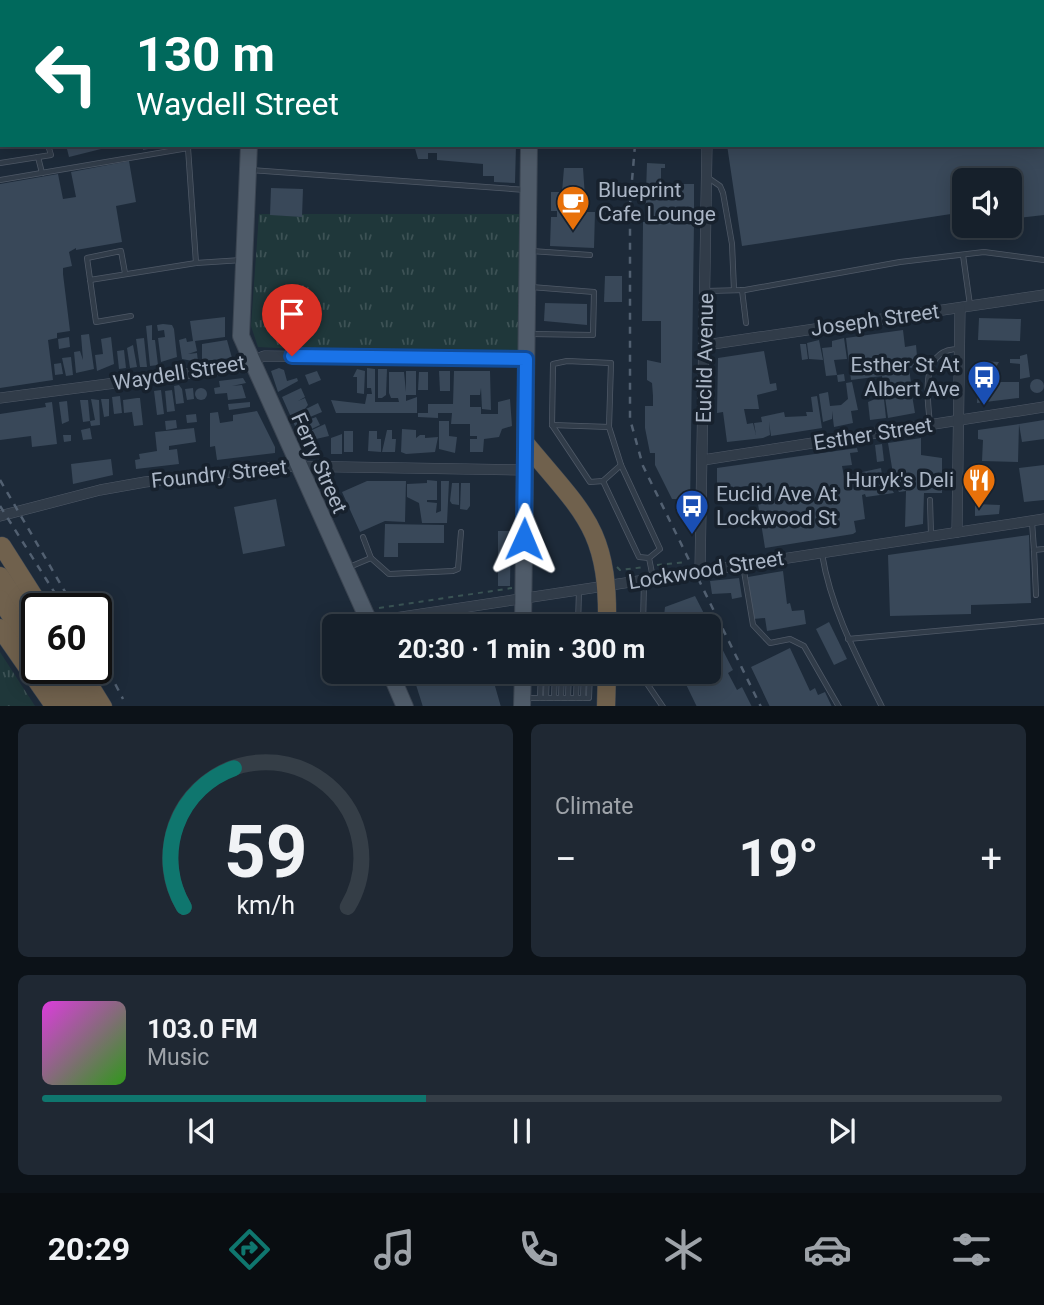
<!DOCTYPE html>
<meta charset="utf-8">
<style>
body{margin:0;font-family:Roboto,sans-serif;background:#1f2833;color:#f1f3f6;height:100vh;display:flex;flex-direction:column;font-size:26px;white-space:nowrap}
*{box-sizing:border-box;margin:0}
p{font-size:23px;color:#9ea3a9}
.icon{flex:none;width:38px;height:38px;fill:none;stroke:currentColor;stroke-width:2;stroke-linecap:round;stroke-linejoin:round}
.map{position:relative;height:706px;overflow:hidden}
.panel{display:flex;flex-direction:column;gap:18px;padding:18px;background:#0c1218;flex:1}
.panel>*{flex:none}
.banner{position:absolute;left:0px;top:0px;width:1045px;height:147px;box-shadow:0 4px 18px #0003,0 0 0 2px #353e47;background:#00695c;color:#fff;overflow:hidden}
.tools{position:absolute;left:952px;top:168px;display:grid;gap:14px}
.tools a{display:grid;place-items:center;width:70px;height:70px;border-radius:10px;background:#16202b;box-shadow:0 4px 18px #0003,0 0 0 2px #353e47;font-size:35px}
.speed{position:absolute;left:21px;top:593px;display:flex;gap:14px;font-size:35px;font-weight:700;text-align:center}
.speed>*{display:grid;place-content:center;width:91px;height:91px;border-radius:50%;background:#16202b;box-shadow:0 4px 18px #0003,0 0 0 2px #353e47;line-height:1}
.speed .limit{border:4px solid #111;border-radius:10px;background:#fff;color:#111}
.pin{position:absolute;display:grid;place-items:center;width:60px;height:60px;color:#fff;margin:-72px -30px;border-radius:50% 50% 50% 0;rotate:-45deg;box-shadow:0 0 7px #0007}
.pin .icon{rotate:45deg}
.me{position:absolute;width:77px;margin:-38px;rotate:1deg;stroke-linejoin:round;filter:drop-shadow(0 0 5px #0008)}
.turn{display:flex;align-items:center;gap:24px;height:147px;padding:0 21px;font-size:32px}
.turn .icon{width:91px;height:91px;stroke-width:2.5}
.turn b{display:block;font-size:49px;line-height:60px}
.big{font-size:52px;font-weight:700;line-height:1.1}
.panel .widget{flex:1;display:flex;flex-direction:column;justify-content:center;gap:10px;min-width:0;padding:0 24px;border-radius:10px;background:#1f2833}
.panel .dial{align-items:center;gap:0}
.dial svg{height:182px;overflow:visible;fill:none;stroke:#353e47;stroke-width:7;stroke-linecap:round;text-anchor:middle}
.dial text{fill:#f1f3f6;stroke:none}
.song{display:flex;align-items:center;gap:21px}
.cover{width:84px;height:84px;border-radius:10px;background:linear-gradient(135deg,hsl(300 70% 55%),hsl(110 70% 35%))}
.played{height:7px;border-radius:4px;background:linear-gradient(90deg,#0f766e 40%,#353e47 40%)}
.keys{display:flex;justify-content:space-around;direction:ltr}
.heat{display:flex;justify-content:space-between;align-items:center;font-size:38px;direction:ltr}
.panel .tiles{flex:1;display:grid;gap:18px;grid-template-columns:1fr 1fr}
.widget:last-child{grid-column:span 2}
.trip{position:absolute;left:322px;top:614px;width:399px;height:70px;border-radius:10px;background:#16202b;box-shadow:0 4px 18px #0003,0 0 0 2px #353e47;font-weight:700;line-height:70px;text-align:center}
.tab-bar{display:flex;height:112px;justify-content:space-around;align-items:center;background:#090d11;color:#9ea3a9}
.tab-bar .icon{width:49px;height:49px}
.tab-bar .on{color:#0f766e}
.tab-bar b{font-size:32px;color:#f1f3f6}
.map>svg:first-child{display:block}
.grass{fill:url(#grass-tufts)}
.building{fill:#394859}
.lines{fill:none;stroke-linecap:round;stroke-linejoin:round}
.service-casing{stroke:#4f5967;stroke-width:6}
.minor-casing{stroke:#4f5967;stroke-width:11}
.primary-casing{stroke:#3b4552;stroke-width:18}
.motorway-casing{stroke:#3c4653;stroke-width:19}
.path{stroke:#3a5354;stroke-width:2;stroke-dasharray:5 5;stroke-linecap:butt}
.service{stroke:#313c49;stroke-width:4.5}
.minor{stroke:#313c49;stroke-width:10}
.primary{stroke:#4f5b69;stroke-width:16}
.motorway{stroke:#70614d;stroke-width:18}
.rail{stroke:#526071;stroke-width:2.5;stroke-dasharray:7 7;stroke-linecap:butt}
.route-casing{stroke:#114b97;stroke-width:18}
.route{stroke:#1a73e8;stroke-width:12}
.labels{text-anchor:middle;stroke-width:7;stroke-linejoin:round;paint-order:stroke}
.poi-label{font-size:21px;fill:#abb6c6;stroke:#17212d;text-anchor:start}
.street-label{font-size:21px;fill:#abb6c6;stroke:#17212d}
</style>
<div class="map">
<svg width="1044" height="707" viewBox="0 0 1044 707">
<defs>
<pattern id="grass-tufts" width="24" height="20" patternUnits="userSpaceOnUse" patternTransform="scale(1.75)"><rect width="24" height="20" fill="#1f373a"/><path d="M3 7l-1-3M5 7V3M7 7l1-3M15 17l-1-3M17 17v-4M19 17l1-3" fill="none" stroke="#3d5255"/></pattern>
</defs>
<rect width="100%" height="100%" fill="#1d2a39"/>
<g class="grass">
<path d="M 259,214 L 528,214 L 524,360 L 258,347 L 251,326 Z"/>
<path d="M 0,652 L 35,706 L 0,706 Z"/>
</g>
<g class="building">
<path d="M 66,145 L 112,145 L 113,146 L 69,157 Z"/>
<path d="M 143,145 L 159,145 L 159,147 L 143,150 Z"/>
<path d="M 414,145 L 516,145 L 515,183 L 494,182 L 494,176 L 483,176 L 483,164 L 437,160 L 437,153 L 428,153 L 428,159 L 418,159 Z"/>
<path d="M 727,145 L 1044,145 L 1044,215 L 1018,218 L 1016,204 L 1010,205 L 1010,180 L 964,180 L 964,212 L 742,246 Z"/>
<path d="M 129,161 L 136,202 L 116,206 L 122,242 L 76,250 L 76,248 L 69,252 L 72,266 L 63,268 L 63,274 L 70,331 L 57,333 L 57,338 L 48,340 L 53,380 L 0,388 L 0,184 L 58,174 L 63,199 L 76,197 L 71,172 Z"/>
<path d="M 647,163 L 665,164 L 665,168 L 661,168 L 661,184 L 694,184 L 694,221 L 645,221 Z"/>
<path d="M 564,168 L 583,168 L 586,212 L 595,212 L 594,248 L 550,246 L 551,217 L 557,217 L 557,211 L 551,211 L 551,192 L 562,192 Z"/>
<path d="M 271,188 L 303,189 L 302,217 L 270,215 Z"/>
<path d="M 643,222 L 694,222 L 690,510 L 685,510 L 683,499 L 672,499 L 655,465 L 655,453 L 650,453 L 645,428 L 645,406 L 653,406 L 653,396 L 652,383 L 647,380 L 647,360 L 661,363 L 661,321 L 642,321 Z"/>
<path d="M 605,276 L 622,276 L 622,302 L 604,302 Z"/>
<path d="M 545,303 L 587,304 L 587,325 L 544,321 Z"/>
<path d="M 225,317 L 225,337 L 195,341 L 197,351 L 188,354 L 197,353 L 198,362 L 182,359 L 179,340 L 186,338 L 187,342 L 193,341 L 190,321 Z"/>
<path d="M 979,318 L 1021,319 L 1020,341 L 978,340 Z"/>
<path d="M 163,324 L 172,325 L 174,329 L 177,357 L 161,362 L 158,338 L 165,337 L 164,330 L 158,331 L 157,325 Z"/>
<path d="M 152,325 L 152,340 L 155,340 L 158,365 L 150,366 L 146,326 Z"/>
<path d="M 903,330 L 905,347 L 916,345 L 918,367 L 909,368 L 911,383 L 915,381 L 916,387 L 911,389 L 915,413 L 888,418 L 882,376 L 851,380 L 846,338 Z"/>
<path d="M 89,334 L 94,369 L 76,373 L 74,352 L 80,351 L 83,360 L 81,335 Z"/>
<path d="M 69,337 L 70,347 L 59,349 L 58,339 Z"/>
<path d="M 111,337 L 114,364 L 97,371 L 95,355 L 103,354 L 101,339 Z"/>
<path d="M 144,338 L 147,367 L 140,367 L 136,339 Z"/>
<path d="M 844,338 L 847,359 L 834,360 L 837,375 L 826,376 L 822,348 L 832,347 L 832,341 Z"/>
<path d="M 227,340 L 232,358 L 202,361 L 202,344 Z"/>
<path d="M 819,340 L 823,360 L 809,359 L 807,343 Z"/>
<path d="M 800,344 L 806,344 L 808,359 L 802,360 Z"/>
<path d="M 133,345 L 137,367 L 130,368 L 127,348 Z"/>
<path d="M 124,350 L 126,368 L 119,369 L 117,351 Z"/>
<path d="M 764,351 L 770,384 L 776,383 L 777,390 L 757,395 L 759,409 L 744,409 L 747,424 L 753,423 L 756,435 L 754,423 L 762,422 L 761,417 L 784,412 L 785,417 L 807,416 L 806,412 L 813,412 L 811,397 L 817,396 L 822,428 L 771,436 L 769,422 L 770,435 L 763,438 L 727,442 L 723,412 L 717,413 L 718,358 Z"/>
<path d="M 1027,354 L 1030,377 L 1020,379 L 1020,364 L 1010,363 L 1010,359 L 1020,359 L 1020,356 Z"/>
<path d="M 71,357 L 73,375 L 66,376 L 62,358 Z"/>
<path d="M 980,361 L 999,362 L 996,367 L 998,382 L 1019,382 L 1019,398 L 977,403 Z"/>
<path d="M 61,363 L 63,374 L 55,375 L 54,364 Z"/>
<path d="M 279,368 L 284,370 L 287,381 L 297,378 L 298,381 L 278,392 L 271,371 Z"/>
<path d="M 367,368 L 375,369 L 375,402 L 399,402 L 398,398 L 391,398 L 389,393 L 389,372 L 404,372 L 406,392 L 406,371 L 416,371 L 416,395 L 406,395 L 406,401 L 417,397 L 417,413 L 336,413 L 331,400 L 365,404 L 367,394 L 372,394 L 371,388 L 367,388 Z"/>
<path d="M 357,369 L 365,371 L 364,394 L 357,393 L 357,377 L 353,377 Z"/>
<path d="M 378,369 L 387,369 L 386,395 L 382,398 L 378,398 Z"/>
<path d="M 317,371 L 321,380 L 309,385 L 305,375 Z"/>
<path d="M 439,371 L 450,371 L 450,391 L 440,391 Z"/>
<path d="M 454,371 L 490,371 L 491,410 L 482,409 L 481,388 L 480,395 L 470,395 L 470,407 L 481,407 L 481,414 L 498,414 L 498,402 L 510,399 L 512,426 L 502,429 L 499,437 L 484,439 L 483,452 L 470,452 L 470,439 L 477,439 L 477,436 L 470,436 L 470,424 L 451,424 L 452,413 L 438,413 L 438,418 L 418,417 L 418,413 L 428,413 L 428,404 L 453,404 Z"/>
<path d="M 419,372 L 428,372 L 428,390 L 418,390 Z"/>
<path d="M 844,374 L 845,381 L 838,382 L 837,375 Z"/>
<path d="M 243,378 L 246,383 L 232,386 L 242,385 L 246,398 L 228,400 L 227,393 L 215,394 L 214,388 L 220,387 L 219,381 Z"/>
<circle cx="1037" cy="386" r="7"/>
<path d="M 852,382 L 858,410 L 851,411 L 853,423 L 834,427 L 832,411 L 832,419 L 823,422 L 819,394 L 828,392 L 830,406 L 841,405 L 848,399 L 846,383 Z"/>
<path d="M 179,385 L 182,389 L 184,403 L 176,404 L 174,386 Z"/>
<path d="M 193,388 L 194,399 L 187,400 L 185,389 Z"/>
<path d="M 301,388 L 305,397 L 298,401 L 305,398 L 308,405 L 304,410 L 308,420 L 316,417 L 320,425 L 299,435 L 282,397 Z"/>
<circle cx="201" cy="394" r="6"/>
<path d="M 161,390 L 164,414 L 157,415 L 154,391 Z"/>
<path d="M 172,390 L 175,411 L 167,412 L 165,391 Z"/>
<path d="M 120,396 L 122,413 L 114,414 L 112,397 Z"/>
<path d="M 880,397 L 884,399 L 886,418 L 870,420 L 868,402 Z"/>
<path d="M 137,398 L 140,398 L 143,425 L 134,426 L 132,412 L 124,413 L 123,400 Z"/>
<path d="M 91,399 L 99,400 L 100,425 L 91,426 L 90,421 L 95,420 Z"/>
<path d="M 101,399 L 109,399 L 109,416 L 104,417 Z"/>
<path d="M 80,400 L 88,400 L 90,421 L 83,422 Z"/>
<path d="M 67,401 L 69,421 L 62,424 L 59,402 Z"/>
<path d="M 52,402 L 57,444 L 32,447 L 31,436 L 0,440 L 0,414 L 46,407 L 45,403 Z"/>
<path d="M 250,402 L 250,407 L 229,410 L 228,404 Z"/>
<path d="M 318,403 L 322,412 L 310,417 L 306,409 Z"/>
<path d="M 257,411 L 275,447 L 275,453 L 217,460 L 215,446 L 210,447 L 210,413 L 218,412 L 220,423 L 233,421 L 233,415 Z"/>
<path d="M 196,414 L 197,422 L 187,423 L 186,415 Z"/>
<path d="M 176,420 L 177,428 L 166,430 L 165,421 Z"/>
<path d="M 1044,420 L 1044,439 L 1022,442 L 1019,424 Z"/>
<path d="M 439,421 L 449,421 L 449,436 L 457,437 L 455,453 L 439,449 Z"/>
<path d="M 325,424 L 329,436 L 303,442 L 299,436 Z"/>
<path d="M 1019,424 L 1018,462 L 982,461 L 983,440 L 978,439 L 978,430 Z"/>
<path d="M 90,428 L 92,439 L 83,440 L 81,430 Z"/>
<path d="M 194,428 L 196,442 L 169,446 L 169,450 L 177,449 L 179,464 L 136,469 L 135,460 L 140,459 L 139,454 L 157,451 L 155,432 Z"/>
<path d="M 402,429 L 416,430 L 416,438 L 420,435 L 425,435 L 425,438 L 438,437 L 435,452 L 406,454 L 401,452 Z"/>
<path d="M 387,430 L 392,430 L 392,439 L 396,439 L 395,452 L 382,452 Z"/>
<rect x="344" y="431" width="9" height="21"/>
<path d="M 369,431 L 377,431 L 377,439 L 381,439 L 381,452 L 368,451 Z"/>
<path d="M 342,434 L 342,454 L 331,454 L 331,438 Z"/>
<path d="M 63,435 L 71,435 L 71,441 L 64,442 Z"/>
<path d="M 921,438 L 921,455 L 942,458 L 942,493 L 924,493 L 923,524 L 905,527 L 906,491 L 899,492 L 895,485 L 890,486 L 894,493 L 866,497 L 865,494 L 862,495 L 865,519 L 854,521 L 856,532 L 853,534 L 765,548 L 755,485 L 717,490 L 717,468 L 857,448 L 858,452 L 850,453 L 852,465 L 842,466 L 844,476 L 881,468 L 883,482 L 894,480 L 888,443 Z"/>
<path d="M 882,444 L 884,461 L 877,462 L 875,445 Z"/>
<path d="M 111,459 L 113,475 L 73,484 L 71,464 Z"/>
<path d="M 1044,465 L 1044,500 L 1024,502 L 1019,468 Z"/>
<path d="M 427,480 L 437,481 L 437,500 L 427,500 L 427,502 L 437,503 L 436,513 L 441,511 L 441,481 L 449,481 L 447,523 L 422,523 L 419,503 L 407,497 L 407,484 L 427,483 Z"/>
<path d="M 367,481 L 406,481 L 405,522 L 385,521 L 360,532 L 342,492 Z"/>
<path d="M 452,483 L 459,483 L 459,505 L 452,504 L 450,501 Z"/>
<path d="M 461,483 L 470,483 L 470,506 L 467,510 L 460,509 Z"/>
<path d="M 276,499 L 285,546 L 243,554 L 234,507 Z"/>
<path d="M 975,504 L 1000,505 L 999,514 L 975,516 Z"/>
<path d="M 385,524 L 444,525 L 444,543 L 398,543 L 398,557 L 384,557 Z"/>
<path d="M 498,531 L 511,531 L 510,586 L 498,586 Z"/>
<path d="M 1029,535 L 1031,603 L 971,605 L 971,614 L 890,616 L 888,555 Z"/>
<path d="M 783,571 L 787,604 L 790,603 L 792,611 L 804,610 L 806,624 L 767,631 L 765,618 L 753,619 L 748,577 Z"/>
<path d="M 739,578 L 742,597 L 732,599 L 731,593 L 712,594 L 710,581 Z"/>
<path d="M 695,596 L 733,670 L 728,673 L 737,690 L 742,687 L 752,707 L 697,707 L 680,672 L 709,672 L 709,626 L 663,626 L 665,607 Z"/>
<path d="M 829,622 L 847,659 L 834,665 L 816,629 Z"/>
<path d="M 790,648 L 810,691 L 815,688 L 818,695 L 825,692 L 832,707 L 770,707 L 751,667 Z"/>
<path d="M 412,672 L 491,672 L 501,707 L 423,707 Z"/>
</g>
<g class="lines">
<defs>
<g id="service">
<path d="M 0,130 L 2,129"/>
<path d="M 38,157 L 42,173"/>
<path d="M 0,163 L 51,155 L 48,145"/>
<path d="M 252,170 L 526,190"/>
<path d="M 707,177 L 720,186 L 723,193 L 732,244 L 734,290"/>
<path d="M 0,180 L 188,148 L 196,263"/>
<path d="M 531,251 L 590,255"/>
<path d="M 963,255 L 970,305"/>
<path d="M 125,273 L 121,251 L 87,258 L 96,322 L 131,316"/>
<path d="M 90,280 L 196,263 L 242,260"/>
<path d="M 531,287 L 594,292 L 593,335 L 531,334"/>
<path d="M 742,290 L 746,323"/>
<path d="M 706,291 L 745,290 L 900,262 L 984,252 L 1044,260"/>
<path d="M 930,424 C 927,394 920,348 960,349"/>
<path d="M 552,425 L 609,427"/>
<path d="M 603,481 L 621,465"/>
<path d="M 930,500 L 931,535"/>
<path d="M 1032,522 L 1034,550 L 1044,549"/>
<path d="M 363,537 L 371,558"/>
<path d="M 1034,550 L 1036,595"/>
<path d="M 822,554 C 831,609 857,657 882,707"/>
<path d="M 649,558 L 660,549 L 621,465 L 609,427 L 611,363 L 567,361 L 553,364 L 552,425 L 590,482 L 603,481 L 639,557 L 649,558 L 653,578"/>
<path d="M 743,565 L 753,625 L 770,643 L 790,639 L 804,646 L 839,707"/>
<path d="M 347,568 L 371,558 L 389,574 L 453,571 L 458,569 L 461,532"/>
<path d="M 543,626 L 578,626 L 579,589"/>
<path d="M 578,626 L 590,626"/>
<path d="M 643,626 L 644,581"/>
<path d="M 848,639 L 1044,621"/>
<path d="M 645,672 L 648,685 L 663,707"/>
<path d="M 527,698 L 589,698 L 590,672"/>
<path d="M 540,698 L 541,672"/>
<path d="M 546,698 L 547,672"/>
<path d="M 554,698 L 555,672"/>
<path d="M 561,698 L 562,672"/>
<path d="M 568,698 L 569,672"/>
<path d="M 576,698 L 577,672"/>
<path d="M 583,698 L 584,672"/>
</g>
<g id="minor">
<path d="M 3,0 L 4,2"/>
<path d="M 151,2 L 156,0"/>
<path d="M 968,2 L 968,0"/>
<path d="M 0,59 L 2,58"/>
<path d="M 1043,73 L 1044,73"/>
<path d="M 706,345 L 1044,295"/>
<path d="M 0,398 L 238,367 L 264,356 L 525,359"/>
<path d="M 703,460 L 1044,407"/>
<path d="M 0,516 L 100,490 L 145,482 L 285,466 L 525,470"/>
<path d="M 957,532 L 960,308"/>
<path d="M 700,571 L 707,145"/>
<path d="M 369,622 L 1044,519"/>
</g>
<g id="primary">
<path d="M 258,2 L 258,0"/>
<path d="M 531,2 L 531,0"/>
<path d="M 249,145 L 241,336 L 371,626"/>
<path d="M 523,626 L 529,145"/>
<path d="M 390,672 L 405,707"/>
<path d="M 522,707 L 523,672"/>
</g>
<g id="motorway">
<path d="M 526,444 C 584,514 609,529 607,626"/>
<path d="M 2,546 L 42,609"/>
<path d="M 0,576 L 37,633"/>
<path d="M 0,599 L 37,656"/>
<path d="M 0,628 L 55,707"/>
<path d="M 45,668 L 69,707"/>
<path d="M 59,668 L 84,707"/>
<path d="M 79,668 L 103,707"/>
<path d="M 606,707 L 607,672"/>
</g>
</defs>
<use href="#service" class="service-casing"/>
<use href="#minor" class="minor-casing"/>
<use href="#primary" class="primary-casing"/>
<use href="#motorway" class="motorway-casing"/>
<g class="path">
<path d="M 657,565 L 686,562"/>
<path d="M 617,567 L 620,570 L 645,567"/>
<path d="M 379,608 L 512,588"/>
</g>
<use href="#service" class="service"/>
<use href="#minor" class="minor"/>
<use href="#primary" class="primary"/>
<use href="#motorway" class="motorway"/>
<g class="rail">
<path d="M 339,2 L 343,0"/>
<path d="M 368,2 L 372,0"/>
<path d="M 835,2 L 846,0"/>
<path d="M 875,2 L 884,0"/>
<path d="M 1043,89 L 1044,89"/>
<path d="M 0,111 L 2,110"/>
<path d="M 635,145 L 630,204 L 630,419 L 643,466 L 761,707"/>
<path d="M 0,480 L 75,609"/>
<path d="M 0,506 L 58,598"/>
<path d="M 96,647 L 123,699"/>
</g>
</g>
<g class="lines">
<defs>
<path id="route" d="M 292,356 L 526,359 L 524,539"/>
</defs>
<use href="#route" class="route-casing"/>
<use href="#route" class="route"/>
</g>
<defs>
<symbol id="cafe-pin" viewBox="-11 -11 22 30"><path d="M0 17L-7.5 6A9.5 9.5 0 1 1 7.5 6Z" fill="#e8710a" stroke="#17212d"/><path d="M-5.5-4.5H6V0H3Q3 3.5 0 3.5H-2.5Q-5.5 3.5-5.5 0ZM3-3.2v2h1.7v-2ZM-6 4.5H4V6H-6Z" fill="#fff"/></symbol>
<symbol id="bus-pin" viewBox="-11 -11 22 30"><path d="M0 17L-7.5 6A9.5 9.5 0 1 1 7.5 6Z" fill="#1a4fb4" stroke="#17212d"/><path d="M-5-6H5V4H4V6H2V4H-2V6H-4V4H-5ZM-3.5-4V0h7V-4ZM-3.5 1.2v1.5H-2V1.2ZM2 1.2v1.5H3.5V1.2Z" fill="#fff"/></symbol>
<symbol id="restaurant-pin" viewBox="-11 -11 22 30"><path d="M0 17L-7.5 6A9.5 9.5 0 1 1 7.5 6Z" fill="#e8710a" stroke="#17212d"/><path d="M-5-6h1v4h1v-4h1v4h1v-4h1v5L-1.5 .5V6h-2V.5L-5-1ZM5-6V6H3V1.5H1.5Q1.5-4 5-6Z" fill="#fff"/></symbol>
</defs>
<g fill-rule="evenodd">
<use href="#cafe-pin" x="554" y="183" width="38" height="52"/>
<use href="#bus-pin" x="965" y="358" width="38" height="52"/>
<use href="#restaurant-pin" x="960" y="461" width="38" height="52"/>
<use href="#bus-pin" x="673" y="487" width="38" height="52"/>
</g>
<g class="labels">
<g class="poi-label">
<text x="598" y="197">Blueprint<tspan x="598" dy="24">Cafe Lounge</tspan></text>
<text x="960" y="372" text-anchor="end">Esther St At<tspan x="960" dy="24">Albert Ave</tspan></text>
<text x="954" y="487" text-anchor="end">Huryk's Deli</text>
<text x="716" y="501">Euclid Ave At<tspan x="716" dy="24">Lockwood St</tspan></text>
</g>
<g class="street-label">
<text transform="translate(875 320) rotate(-8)" y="7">Joseph Street</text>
<text transform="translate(705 358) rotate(-89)" y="7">Euclid Avenue</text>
<text transform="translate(179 373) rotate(-9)" y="7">Waydell Street</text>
<text transform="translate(873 434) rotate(-9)" y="7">Esther Street</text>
<text transform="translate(319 463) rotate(66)" y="7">Ferry Street</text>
<text transform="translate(219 474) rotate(-6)" y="7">Foundry Street</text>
<text transform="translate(706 570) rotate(-9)" y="7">Lockwood Street</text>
</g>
</g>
</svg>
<div class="tools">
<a><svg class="icon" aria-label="sound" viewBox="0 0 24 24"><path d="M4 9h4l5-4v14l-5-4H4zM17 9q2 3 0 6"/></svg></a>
</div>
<div class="speed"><div class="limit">60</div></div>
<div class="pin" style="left:292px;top:356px;background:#d93025"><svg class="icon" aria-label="arrive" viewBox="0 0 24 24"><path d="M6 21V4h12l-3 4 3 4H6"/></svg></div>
<svg class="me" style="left:524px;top:539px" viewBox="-20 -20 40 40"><path d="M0-17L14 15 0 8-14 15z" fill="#1a73e8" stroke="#fff" stroke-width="4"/></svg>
<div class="trip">20:30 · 1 min · 300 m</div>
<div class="banner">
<div class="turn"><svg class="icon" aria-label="left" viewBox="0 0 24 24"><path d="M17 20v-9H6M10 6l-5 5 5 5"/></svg><div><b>130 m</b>Waydell Street</div></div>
</div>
</div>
<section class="panel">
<div class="tiles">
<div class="widget dial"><svg viewBox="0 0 100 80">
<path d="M14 69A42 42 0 1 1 86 69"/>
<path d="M14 69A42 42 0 0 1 36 8" stroke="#0f766e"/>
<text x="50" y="56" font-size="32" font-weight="700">59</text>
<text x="50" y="72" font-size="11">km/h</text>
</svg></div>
<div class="widget"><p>Climate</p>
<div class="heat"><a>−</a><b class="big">19°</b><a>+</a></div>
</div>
<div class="widget">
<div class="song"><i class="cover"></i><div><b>103.0 FM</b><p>Music</p></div></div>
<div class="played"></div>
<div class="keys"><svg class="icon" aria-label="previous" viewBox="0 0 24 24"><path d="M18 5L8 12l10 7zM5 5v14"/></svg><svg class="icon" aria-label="pause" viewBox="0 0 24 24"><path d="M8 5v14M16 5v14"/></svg><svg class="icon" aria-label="next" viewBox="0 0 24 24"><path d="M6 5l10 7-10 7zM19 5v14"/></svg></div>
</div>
</div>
</section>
<nav class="tab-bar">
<b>20:29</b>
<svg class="icon on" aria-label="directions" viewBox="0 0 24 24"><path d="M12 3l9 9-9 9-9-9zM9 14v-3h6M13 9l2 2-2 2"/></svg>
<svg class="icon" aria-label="music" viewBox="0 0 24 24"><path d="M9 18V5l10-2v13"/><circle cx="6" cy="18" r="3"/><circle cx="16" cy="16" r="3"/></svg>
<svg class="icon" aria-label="phone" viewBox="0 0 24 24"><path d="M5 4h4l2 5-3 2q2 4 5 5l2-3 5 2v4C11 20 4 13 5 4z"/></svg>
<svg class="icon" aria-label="climate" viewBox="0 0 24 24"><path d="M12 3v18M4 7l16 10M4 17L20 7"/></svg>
<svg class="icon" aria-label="car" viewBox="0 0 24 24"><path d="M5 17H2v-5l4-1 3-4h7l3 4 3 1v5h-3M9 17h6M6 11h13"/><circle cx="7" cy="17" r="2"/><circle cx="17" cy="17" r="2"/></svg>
<svg class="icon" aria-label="filters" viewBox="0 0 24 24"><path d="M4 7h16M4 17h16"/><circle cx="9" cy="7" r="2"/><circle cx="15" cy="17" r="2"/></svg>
</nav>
